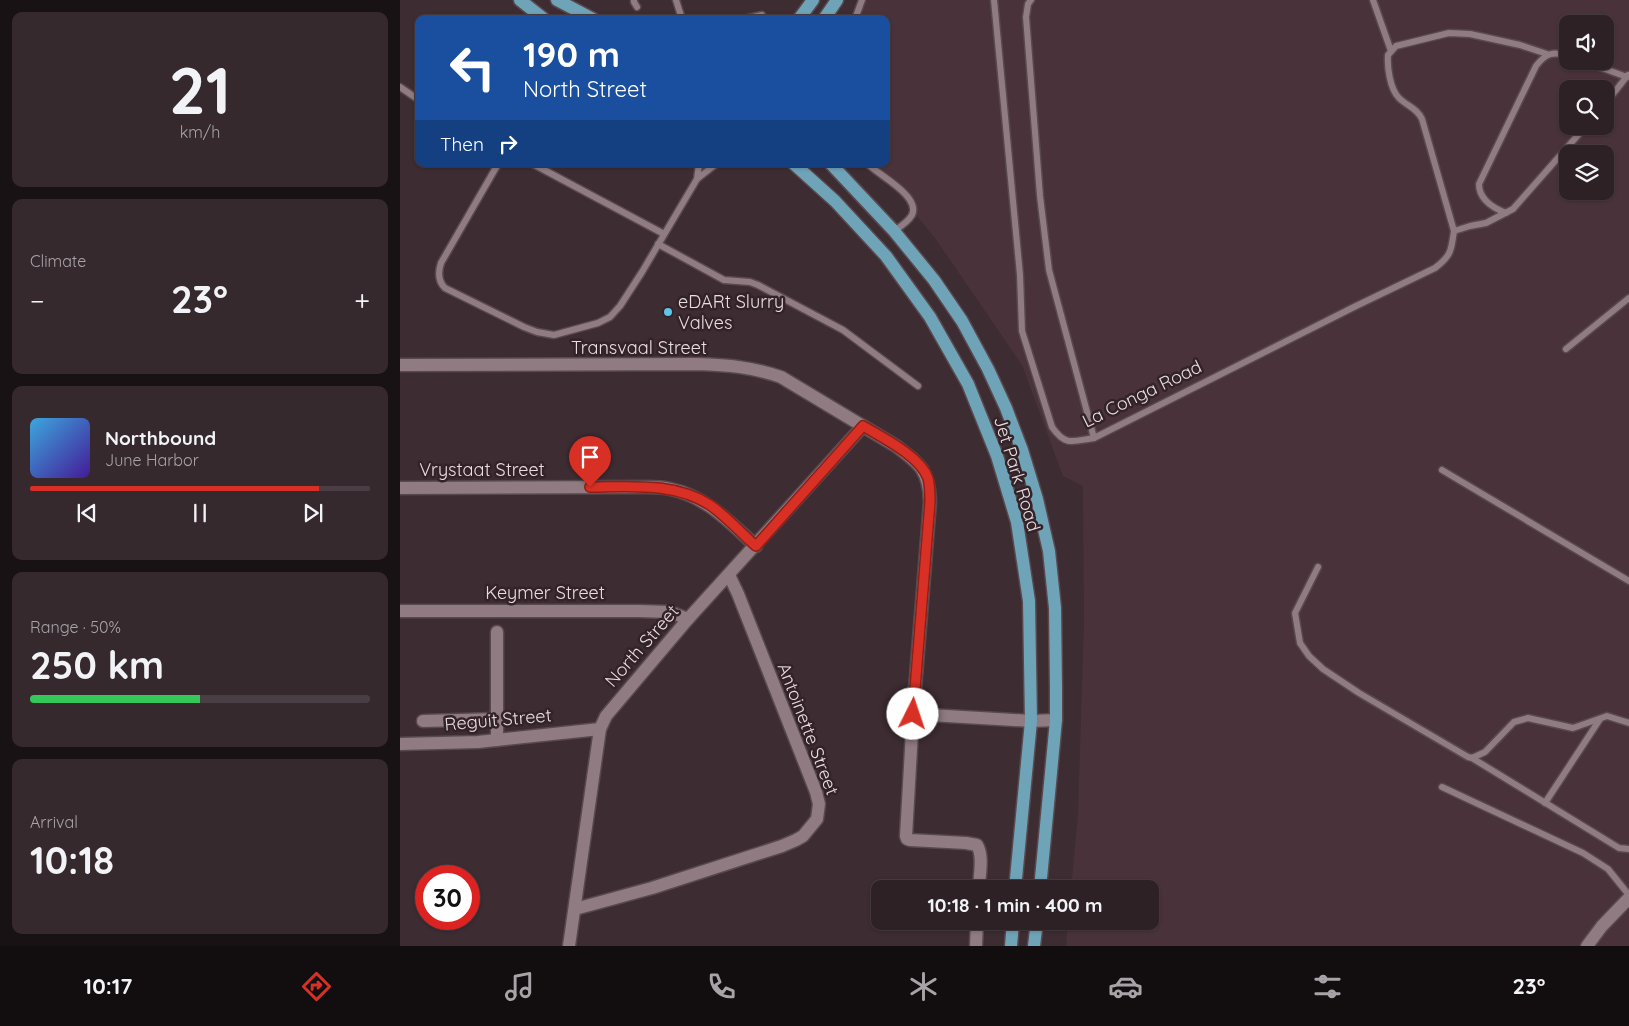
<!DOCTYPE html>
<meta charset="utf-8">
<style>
body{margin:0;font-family:Quicksand,sans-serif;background:#36292e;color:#f1f3f6;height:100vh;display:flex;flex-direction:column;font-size:19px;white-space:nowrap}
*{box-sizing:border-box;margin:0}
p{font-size:16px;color:#a7a3a7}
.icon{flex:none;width:28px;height:28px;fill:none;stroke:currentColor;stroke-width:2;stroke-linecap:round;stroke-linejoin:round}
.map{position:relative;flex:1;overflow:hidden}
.sheet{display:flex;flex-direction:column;gap:12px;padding:12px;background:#191215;width:400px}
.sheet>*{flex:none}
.top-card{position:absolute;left:15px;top:15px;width:475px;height:152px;border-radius:10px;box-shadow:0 1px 4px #0004,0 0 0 1px #493e43;background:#1a4fa0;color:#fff;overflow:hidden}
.fabs{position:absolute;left:1159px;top:15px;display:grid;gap:10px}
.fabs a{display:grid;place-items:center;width:55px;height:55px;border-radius:10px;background:#2e2126;box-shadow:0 1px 4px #0004,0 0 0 1px #493e43;font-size:25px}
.speed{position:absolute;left:15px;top:865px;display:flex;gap:10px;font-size:25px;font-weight:700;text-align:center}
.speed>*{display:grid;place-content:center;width:65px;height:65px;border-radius:50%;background:#2e2126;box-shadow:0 1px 4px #0004,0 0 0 1px #493e43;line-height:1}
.speed .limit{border:8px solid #d22;background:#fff;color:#111}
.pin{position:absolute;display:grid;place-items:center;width:42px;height:42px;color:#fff;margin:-51px -21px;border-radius:50% 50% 50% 0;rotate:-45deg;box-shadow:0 0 5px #0007}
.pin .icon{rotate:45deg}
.me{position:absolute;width:55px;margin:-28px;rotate:4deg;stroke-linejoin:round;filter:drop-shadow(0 0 4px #0008)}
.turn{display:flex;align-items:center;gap:18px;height:105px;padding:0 25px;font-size:22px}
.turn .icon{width:65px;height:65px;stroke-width:2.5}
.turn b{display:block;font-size:35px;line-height:42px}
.then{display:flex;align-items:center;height:48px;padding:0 25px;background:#0003;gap:10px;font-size:19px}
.big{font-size:38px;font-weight:700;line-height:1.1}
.sheet .widget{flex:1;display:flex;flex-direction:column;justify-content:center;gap:8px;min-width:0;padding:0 18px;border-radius:10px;background:#36292e}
.sheet .dial{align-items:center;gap:0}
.dial b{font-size:65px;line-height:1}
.song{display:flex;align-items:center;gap:15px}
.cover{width:60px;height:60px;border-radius:8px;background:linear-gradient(135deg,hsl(200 70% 55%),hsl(260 70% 35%))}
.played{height:5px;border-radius:2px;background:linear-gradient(90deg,#d93025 85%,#493e43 85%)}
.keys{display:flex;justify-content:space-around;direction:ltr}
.heat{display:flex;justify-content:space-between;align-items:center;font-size:28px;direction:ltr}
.charge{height:8px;border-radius:4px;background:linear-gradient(90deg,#34c759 50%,#493e43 0)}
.trip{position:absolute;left:471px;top:880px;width:288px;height:50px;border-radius:10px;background:#2e2126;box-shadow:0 1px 4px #0004,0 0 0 1px #493e43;font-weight:700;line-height:50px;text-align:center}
.tabs{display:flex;height:80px;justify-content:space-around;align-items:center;background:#120d0f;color:#a7a3a7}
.tabs .icon{width:35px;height:35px}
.tabs .active{color:#d93025}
.tabs b{font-size:22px;color:#f1f3f6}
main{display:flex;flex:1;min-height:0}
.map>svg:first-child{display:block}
.built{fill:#4a323b;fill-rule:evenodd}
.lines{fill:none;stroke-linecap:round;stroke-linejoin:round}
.lane-casing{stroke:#57494d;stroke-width:9}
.street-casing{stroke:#57494d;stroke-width:15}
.secondary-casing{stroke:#57494d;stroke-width:15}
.primary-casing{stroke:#57494d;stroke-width:15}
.lane{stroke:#8f7b81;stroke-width:6}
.street{stroke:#8f7b81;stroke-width:12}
.secondary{stroke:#8f7b81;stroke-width:12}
.primary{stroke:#6ea3b8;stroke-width:12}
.route-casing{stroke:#8d1f18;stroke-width:12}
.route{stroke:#d93025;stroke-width:9}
.poi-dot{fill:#5cc7e7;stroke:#332328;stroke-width:2}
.labels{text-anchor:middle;stroke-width:5;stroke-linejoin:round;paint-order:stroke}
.poi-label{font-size:18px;fill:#e8dde0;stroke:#332328;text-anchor:start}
.street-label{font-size:18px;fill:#e8dde0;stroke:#332328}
</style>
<main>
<section class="sheet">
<div class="widget dial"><b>21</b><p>km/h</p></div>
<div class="widget"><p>Climate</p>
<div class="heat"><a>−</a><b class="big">23°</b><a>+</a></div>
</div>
<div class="widget">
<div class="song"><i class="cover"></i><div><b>Northbound</b><p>June Harbor</p></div></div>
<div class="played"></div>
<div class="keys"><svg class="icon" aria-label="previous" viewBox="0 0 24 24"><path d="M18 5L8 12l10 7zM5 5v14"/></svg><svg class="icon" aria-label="pause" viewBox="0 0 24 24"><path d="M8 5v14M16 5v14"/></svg><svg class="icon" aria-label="next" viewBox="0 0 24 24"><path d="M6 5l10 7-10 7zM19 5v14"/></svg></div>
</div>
<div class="widget"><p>Range · 50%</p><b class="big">250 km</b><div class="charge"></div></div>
<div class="widget"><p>Arrival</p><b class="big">10:18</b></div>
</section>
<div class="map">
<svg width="1229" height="946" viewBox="0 0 1229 946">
<rect width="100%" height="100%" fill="#3d2c32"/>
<path class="built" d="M 466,0 L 1229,0 L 1229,946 L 666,946 L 668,921 L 750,921 L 750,889 L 671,889 L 678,815 L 684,622 L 683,486 L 663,476 L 622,365 L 535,238 L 474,164 L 486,164 L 486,19 L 456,19 ZM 1168,24 L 1205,24 L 1205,61 L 1168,61 ZM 1168,89 L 1205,89 L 1205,126 L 1168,126 ZM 1168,154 L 1205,154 L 1205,191 L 1168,191 Z"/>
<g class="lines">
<defs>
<g id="lane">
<path d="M 234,0 L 234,2 L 237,7"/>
<path d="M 276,0 L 282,19"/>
<path d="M 594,0 L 620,275 L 622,331 L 652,427 C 666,447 673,441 694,438 L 956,306 L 1035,268 C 1052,255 1051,250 1054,231"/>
<path d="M 631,0 L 628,4 L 626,17 L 640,196 L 649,270 L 694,438"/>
<path d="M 973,0 L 991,51"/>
<path d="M 344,19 L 362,15"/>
<path d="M 455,19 L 462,0"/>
<path d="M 1147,54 L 1120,45 L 1070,34 L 1049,33 L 996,46 L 988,55 C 987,67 990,89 999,98 C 1007,106 1017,108 1022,119 L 1054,231 L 1070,226 L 1086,223 L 1113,209 L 1186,126"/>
<path d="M 1183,61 L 1227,77"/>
<path d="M 0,87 L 19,100"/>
<path d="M 1205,104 L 1228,75"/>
<path d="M 98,164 L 41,263 C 38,272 38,281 45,288 L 124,327 L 137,332 L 154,335 L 198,323 L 210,317 L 220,306 L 242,272 L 297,179 L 299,164"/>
<path d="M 133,164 L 264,234"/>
<path d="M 468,164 C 478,175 521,196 512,215 C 508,222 500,227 494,231"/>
<path d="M 297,179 L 316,164"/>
<path d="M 1106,213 C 1093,208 1079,199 1079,184 L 1136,66 C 1146,53 1153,51 1168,56"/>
<path d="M 258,244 L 324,280 L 350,282 L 358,285 L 443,330 L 518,386"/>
<path d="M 1166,349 L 1229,298"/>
<path d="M 1042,470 L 1229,581"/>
<path d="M 918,567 L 895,613 L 900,643 L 909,656 L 923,669 L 959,693 L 1068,757 L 1072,758 L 1085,752 L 1114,722 L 1128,718 L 1173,728 L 1207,716 L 1229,723"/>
<path d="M 1072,758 L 1219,848 L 1229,849"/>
<path d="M 1042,787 L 1183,853 L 1208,869 L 1229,895"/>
<path d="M 1145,803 L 1200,719"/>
</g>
<g id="street">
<path d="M 0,365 L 297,364 C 328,365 352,367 381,377 L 496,446 C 520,464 529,470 530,502 L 513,714 L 506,836 L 507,839 L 510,840 L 566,843 L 577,845 C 584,856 579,876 579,889"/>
<path d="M 0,488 L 247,487 C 255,487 263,487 270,489 C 306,496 330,523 356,546"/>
<path d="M 0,611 L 239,611 L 270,612 L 288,619"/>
<path d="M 97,632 L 97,740"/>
<path d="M 513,714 L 631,721 L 656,720"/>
<path d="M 23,721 L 97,719"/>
<path d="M 0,744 L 78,742 L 200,729"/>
<path d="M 175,909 L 252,888 L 382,846 L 396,840 L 403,836 L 417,819 L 419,804 L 416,792 L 338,594 L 329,575"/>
<path d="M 169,946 L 200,729 L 206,716 L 288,619 L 463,426"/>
<path d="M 576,946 L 577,921"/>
</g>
<path id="secondary" d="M 1187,946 L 1202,926 L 1229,898"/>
<g id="primary">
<path d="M 120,0 L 144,19"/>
<path d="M 157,0 L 193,19"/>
<path d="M 399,19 L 413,0"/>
<path d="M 424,19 L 437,0"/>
<path d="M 394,164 L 435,201 L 486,256 L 530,317 L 568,384 L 597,456 L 617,522 L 629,601 L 631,721 L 615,889"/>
<path d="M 431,164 L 494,231 L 534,280 L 562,321 L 588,369 L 606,408 L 622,450 L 637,499 L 649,551 L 655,608 L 656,687 L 656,720 L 640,889"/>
<path d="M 611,946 L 613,921"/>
<path d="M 634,946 L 637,921"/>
</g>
</defs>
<use href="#lane" class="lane-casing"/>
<use href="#street" class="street-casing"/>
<use href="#secondary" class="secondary-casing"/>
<use href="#primary" class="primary-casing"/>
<use href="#lane" class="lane"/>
<use href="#street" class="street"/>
<use href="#secondary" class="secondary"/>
<use href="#primary" class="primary"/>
</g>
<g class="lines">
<defs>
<path id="route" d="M 190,487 C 231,487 274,482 310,505 C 326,516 341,533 356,546 L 463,426 C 483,438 520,456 528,478 C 530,486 530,494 530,502 L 513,714"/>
</defs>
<use href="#route" class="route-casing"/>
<use href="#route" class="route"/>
</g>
<circle class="poi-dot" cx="268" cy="312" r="5"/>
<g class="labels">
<g class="poi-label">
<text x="278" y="308">eDARt Slurry<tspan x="278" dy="21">Valves</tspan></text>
</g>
<g class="street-label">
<text x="239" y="354">Transvaal Street</text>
<text transform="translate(742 394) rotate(-26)" y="6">La Conga Road</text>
<text x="82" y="476">Vrystaat Street</text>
<text transform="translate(617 474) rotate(73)" y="6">Jet Park Road</text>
<text x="145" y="599">Keymer Street</text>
<text transform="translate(242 646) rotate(-49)" y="6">North Street</text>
<text transform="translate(98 720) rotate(-5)" y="6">Reguit Street</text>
<text transform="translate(408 729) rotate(69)" y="6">Antoinette Street</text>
</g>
</g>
</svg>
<div class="fabs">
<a><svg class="icon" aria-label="sound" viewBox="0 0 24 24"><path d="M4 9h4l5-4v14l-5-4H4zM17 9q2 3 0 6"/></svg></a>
<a><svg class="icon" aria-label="search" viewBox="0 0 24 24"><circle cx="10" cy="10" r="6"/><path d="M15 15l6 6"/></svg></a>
<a><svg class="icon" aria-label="layers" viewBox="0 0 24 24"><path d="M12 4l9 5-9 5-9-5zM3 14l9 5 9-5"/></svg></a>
</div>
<div class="speed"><div class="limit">30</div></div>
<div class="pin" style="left:190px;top:487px;background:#d93025"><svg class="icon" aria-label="arrive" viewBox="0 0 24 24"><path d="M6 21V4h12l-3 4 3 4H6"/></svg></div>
<svg class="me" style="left:513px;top:714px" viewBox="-20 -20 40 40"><circle r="19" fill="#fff"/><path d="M0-13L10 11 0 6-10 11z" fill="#d93025"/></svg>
<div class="trip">10:18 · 1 min · 400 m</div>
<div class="top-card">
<div class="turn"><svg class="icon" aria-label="left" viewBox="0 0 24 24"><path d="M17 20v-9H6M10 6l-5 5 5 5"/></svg><div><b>190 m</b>North Street</div></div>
<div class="then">Then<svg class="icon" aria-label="right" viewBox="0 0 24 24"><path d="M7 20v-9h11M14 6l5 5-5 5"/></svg></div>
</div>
</div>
</main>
<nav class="tabs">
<b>10:17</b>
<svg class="icon active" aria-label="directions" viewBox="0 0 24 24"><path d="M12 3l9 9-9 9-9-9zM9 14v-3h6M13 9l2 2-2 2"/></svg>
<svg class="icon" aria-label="music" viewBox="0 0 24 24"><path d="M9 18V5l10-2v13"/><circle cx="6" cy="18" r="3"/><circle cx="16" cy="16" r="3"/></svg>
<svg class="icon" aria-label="phone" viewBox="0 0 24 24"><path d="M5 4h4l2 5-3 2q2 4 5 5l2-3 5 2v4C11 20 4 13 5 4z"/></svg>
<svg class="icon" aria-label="climate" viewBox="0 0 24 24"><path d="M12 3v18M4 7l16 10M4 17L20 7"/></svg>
<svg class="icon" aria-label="car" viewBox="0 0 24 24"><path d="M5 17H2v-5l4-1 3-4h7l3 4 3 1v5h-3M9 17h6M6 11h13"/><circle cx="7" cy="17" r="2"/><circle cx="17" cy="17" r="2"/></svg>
<svg class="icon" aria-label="filters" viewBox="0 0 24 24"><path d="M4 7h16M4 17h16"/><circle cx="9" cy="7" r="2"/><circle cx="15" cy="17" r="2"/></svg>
<b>23°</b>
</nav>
